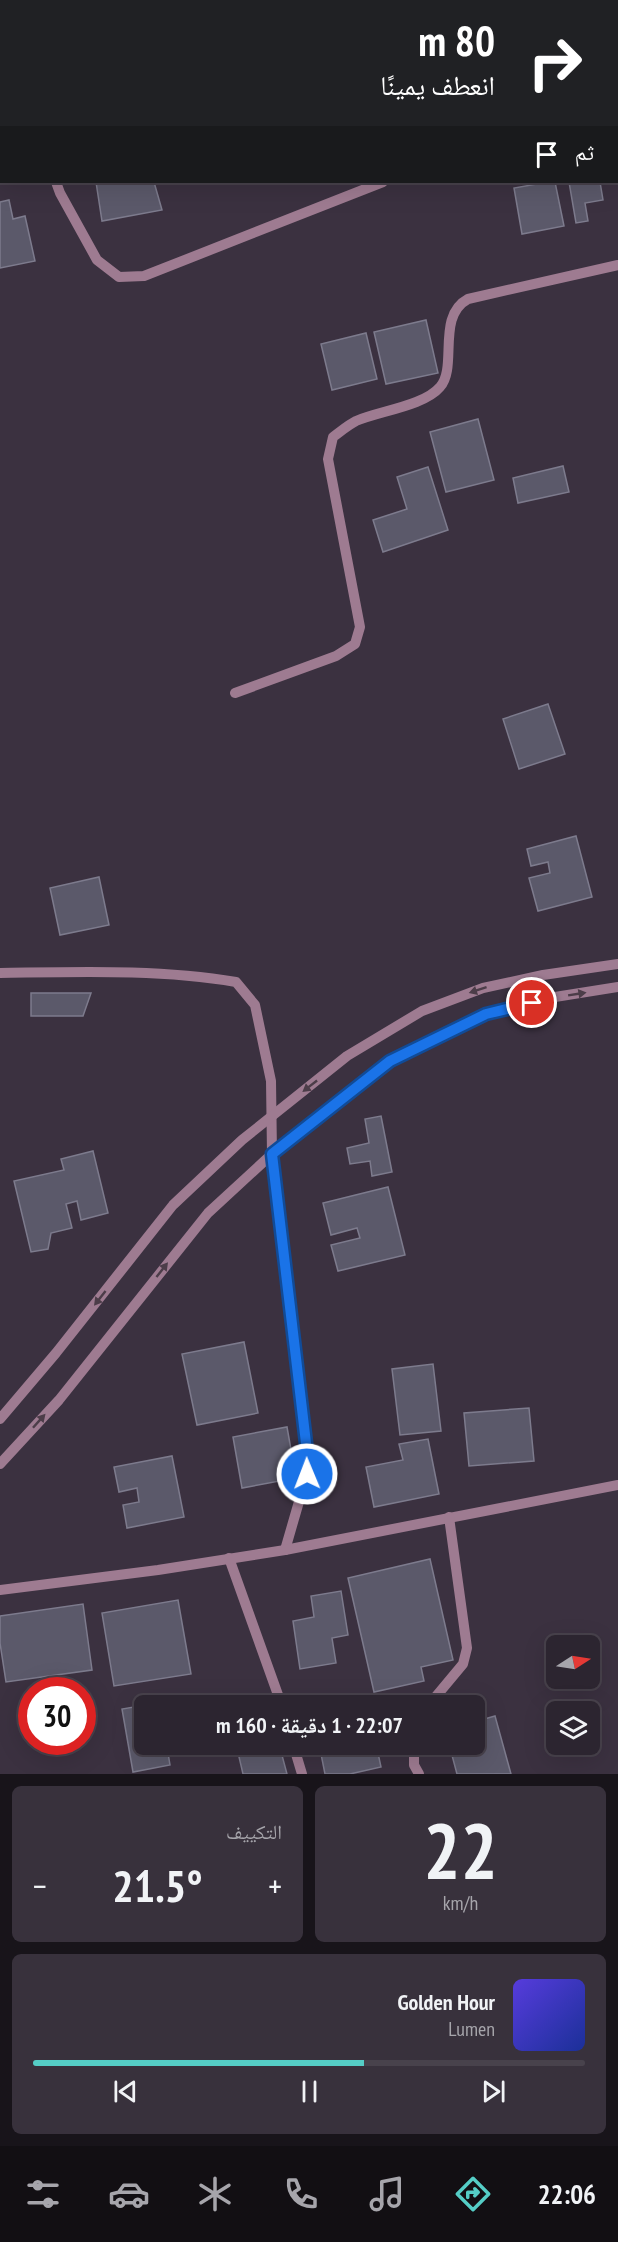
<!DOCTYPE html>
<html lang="ar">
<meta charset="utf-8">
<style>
body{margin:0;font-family:"PT Sans Narrow","Noto Naskh Arabic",sans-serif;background:#38313c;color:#f1f3f6;direction:rtl;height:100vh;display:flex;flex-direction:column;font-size:22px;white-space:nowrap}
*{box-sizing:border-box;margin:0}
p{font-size:20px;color:#a6a5ab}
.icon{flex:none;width:33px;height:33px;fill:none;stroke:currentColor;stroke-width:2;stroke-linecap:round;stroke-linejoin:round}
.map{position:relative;height:1774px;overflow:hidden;direction:ltr}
.details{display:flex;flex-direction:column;gap:12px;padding:12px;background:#18141a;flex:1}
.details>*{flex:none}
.hud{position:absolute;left:0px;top:0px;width:618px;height:183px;box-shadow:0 6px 24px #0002,0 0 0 2px #48424c;direction:rtl;background:#202124;color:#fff;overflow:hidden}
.needle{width:39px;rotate:78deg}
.controls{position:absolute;left:546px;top:1635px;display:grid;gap:12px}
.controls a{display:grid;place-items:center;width:54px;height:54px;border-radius:9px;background:#2c2530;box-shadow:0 6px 24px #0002,0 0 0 2px #48424c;font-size:30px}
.speed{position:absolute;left:18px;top:1677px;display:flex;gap:12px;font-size:30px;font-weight:700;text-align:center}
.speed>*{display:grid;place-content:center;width:78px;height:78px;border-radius:50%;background:#2c2530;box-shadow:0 6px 24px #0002,0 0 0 2px #48424c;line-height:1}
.speed .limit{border:9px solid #d22;background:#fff;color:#111}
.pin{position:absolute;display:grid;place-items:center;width:51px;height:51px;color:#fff;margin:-26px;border:3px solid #fff;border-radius:50%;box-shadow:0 2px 6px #0007}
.me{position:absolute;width:66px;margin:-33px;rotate:359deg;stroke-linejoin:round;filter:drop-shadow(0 0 4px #0008)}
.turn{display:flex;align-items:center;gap:21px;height:126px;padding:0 24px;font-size:27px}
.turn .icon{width:78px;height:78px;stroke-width:2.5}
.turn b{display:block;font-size:42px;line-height:51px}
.then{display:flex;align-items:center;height:57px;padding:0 24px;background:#0003;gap:12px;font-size:22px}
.big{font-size:45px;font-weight:700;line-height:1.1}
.details .tile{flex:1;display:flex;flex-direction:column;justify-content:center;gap:9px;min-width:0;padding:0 21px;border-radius:9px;background:#38313c}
.details .dial{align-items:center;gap:0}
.dial b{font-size:78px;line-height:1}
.song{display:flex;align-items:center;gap:18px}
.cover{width:72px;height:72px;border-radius:9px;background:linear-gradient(135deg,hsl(250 70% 55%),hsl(230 70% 35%))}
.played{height:6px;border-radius:3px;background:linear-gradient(90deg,#55cdc6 60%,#48424c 60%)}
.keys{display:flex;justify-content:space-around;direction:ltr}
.heat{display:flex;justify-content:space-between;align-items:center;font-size:33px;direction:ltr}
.details .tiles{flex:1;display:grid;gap:12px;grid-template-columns:1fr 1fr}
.tile:last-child{grid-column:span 2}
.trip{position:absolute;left:134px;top:1695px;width:351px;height:60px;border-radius:9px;background:#2c2530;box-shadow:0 6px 24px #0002,0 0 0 2px #48424c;font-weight:700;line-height:60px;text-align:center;direction:rtl}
.menu{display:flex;height:96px;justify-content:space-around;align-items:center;background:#120f13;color:#a6a5ab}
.menu .icon{width:42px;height:42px}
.menu .on{color:#55cdc6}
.menu b{font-size:27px;color:#f1f3f6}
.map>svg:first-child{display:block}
.building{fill:#5b596a;stroke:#7d7b8d;stroke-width:1.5}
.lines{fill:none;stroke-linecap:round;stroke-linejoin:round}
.minor{stroke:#9e7b91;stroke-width:10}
.oneway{fill:#4c3d49}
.route-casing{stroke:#114b97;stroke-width:15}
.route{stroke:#1a73e8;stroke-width:10}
</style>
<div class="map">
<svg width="618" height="1774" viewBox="0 0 618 1774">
<rect width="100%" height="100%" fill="#3b3140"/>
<g class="building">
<path d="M 96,182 L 154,182 L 162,210 L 102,221 Z"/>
<path d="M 548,182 L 555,182 L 564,226 L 522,234 L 514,188 Z"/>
<path d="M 569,182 L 600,182 L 603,200 L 585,203 L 588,221 L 576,223 Z"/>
<path d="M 9,200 L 13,219 L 25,216 L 35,261 L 0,268 L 0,202 Z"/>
<path d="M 426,320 L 438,373 L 386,384 L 374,332 Z"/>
<path d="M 366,333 L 377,379 L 332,390 L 321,344 Z"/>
<path d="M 478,419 L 494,480 L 446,492 L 430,432 Z"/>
<path d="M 563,466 L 569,492 L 518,503 L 513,478 Z"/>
<path d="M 428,467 L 448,530 L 383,552 L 373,520 L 407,509 L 397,477 Z"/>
<path d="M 548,704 L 565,754 L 519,769 L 503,719 Z"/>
<path d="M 576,836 L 592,897 L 538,911 L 529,878 L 550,873 L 548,862 L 531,866 L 527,849 Z"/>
<path d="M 99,877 L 109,925 L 60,935 L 50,888 Z"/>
<path d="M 31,993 L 91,993 L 83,1016 L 31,1016 Z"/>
<path d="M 381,1116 L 392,1172 L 372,1176 L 370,1161 L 350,1164 L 347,1148 L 369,1143 L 365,1119 Z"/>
<path d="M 93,1151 L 108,1213 L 81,1220 L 77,1201 L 66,1204 L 72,1228 L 51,1233 L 48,1249 L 31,1252 L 14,1181 L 64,1170 L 61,1159 Z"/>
<path d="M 388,1187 L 405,1255 L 338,1271 L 331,1245 L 360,1238 L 357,1228 L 331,1235 L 323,1203 Z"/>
<path d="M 244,1342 L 258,1413 L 197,1425 L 182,1354 Z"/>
<path d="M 433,1364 L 441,1431 L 400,1435 L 392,1369 Z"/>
<path d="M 529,1408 L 534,1461 L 469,1466 L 464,1413 Z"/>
<path d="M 287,1427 L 296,1478 L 242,1488 L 233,1437 Z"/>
<path d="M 428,1439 L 439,1494 L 374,1507 L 366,1467 L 403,1460 L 399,1444 Z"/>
<path d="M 172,1456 L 184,1517 L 127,1528 L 123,1505 L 139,1502 L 137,1488 L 119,1492 L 114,1467 Z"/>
<path d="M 430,1559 L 453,1660 L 421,1667 L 424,1681 L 374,1692 L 348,1578 Z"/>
<path d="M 341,1591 L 348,1635 L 332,1638 L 336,1663 L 300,1669 L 293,1621 L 314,1617 L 311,1596 Z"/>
<path d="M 178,1600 L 191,1674 L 114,1686 L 102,1613 Z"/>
<path d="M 83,1604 L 92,1670 L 6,1682 L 0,1643 L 0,1616 Z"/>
<path d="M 180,1699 L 181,1706 L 144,1706 L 144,1744 L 188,1744 L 189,1749 L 168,1753 L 170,1765 L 133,1772 L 122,1709 Z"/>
<path d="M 495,1716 L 511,1774 L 457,1774 L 449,1744 L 474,1744 L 474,1722 Z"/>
<path d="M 236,1744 L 279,1744 L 287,1774 L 243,1774 Z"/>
<path d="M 319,1744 L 376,1744 L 381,1767 L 350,1774 L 325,1774 Z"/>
</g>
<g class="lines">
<g class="minor">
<path d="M 2,0 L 3,2"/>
<path d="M 369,0 L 369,2"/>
<path d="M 616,36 L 618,34"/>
<path d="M 56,182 L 60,193 L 97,260 L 119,277 L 144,276 L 383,182"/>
<path d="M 235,693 L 336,656 L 355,644 L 360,627 L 328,459 L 333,437 C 340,432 348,425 356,421 C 379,411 424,406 440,387 C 458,367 436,316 468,299 L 618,265"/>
<path d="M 0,973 C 79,972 159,969 236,982 L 255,1005 L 271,1081 L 272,1154 L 308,1460 L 307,1474 L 285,1550"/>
<path d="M 0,1419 L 56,1353 L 173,1205 L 242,1140 L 347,1056 L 422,1011 L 483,988 L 543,975 L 618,964"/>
<path d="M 0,1464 L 59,1400 L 208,1213 L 272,1154 L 390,1061 L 486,1014 L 555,997 L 618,987"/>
<path d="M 229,1558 L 282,1706"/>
<path d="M 0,1590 L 158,1570 L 285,1550 L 618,1485"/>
<path d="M 428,1706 L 463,1664 L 467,1648 L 449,1517"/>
<path d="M 293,1744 L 302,1774"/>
<path d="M 414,1744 L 414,1765 L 419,1774"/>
</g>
</g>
<defs><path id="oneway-solid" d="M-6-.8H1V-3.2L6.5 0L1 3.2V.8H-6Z" transform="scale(1.5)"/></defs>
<g class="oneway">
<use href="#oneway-solid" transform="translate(478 990) rotate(162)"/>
<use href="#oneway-solid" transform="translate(577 994) rotate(-9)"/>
<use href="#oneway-solid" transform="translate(310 1086) rotate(142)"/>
<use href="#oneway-solid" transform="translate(162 1270) rotate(-52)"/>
<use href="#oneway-solid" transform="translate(100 1298) rotate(128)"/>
<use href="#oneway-solid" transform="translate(39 1421) rotate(-48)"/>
</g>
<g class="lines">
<defs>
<path id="route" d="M 307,1474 L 308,1460 L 272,1154 L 390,1061 L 486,1014 L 532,1003"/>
</defs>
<use href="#route" class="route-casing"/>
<use href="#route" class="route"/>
</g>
</svg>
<div class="controls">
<a><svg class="needle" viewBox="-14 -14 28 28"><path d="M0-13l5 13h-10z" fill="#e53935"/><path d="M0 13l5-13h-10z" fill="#a6a5ab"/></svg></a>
<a><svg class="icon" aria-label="layers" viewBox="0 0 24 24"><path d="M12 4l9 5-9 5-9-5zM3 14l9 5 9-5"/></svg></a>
</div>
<div class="speed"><div class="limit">30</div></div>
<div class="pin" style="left:532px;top:1003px;background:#d93025"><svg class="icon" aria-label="arrive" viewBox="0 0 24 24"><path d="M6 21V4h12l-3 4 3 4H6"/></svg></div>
<svg class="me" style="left:307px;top:1474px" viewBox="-20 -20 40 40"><circle r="17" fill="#1a73e8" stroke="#fff" stroke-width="3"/><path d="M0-11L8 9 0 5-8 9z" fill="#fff"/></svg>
<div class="trip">22:07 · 1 دقيقة · 160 m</div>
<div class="hud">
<div class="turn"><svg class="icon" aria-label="right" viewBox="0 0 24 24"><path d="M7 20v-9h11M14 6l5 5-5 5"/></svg><div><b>80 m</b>انعطف يمينًا</div></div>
<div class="then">ثم<svg class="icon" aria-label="arrive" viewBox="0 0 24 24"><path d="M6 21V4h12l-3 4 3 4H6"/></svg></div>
</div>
</div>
<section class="details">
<div class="tiles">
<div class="tile dial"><b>22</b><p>km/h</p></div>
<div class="tile"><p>التكييف</p>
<div class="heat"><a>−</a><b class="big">21.5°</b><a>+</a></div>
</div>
<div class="tile">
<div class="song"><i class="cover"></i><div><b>Golden Hour</b><p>Lumen</p></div></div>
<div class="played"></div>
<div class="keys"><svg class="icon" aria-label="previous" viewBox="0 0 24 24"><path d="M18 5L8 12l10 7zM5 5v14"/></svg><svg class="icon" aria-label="pause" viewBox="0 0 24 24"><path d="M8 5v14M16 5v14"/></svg><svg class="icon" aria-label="next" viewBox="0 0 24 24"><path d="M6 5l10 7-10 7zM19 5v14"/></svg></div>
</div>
</div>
</section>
<nav class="menu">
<b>22:06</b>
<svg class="icon on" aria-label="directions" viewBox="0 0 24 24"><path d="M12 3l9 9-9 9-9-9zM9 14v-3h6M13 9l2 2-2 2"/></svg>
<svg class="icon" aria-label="music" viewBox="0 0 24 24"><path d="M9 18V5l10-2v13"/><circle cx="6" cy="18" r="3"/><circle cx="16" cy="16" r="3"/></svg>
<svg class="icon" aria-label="phone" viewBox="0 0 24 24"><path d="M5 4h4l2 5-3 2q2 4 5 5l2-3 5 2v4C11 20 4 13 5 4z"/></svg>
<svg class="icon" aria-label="climate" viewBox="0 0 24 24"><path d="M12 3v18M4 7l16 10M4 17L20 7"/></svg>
<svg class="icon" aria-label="car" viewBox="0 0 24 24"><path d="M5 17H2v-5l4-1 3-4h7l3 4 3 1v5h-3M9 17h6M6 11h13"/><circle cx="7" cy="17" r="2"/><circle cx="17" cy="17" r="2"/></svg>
<svg class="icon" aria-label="filters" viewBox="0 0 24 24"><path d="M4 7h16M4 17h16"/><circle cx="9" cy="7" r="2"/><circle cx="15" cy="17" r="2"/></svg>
</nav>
